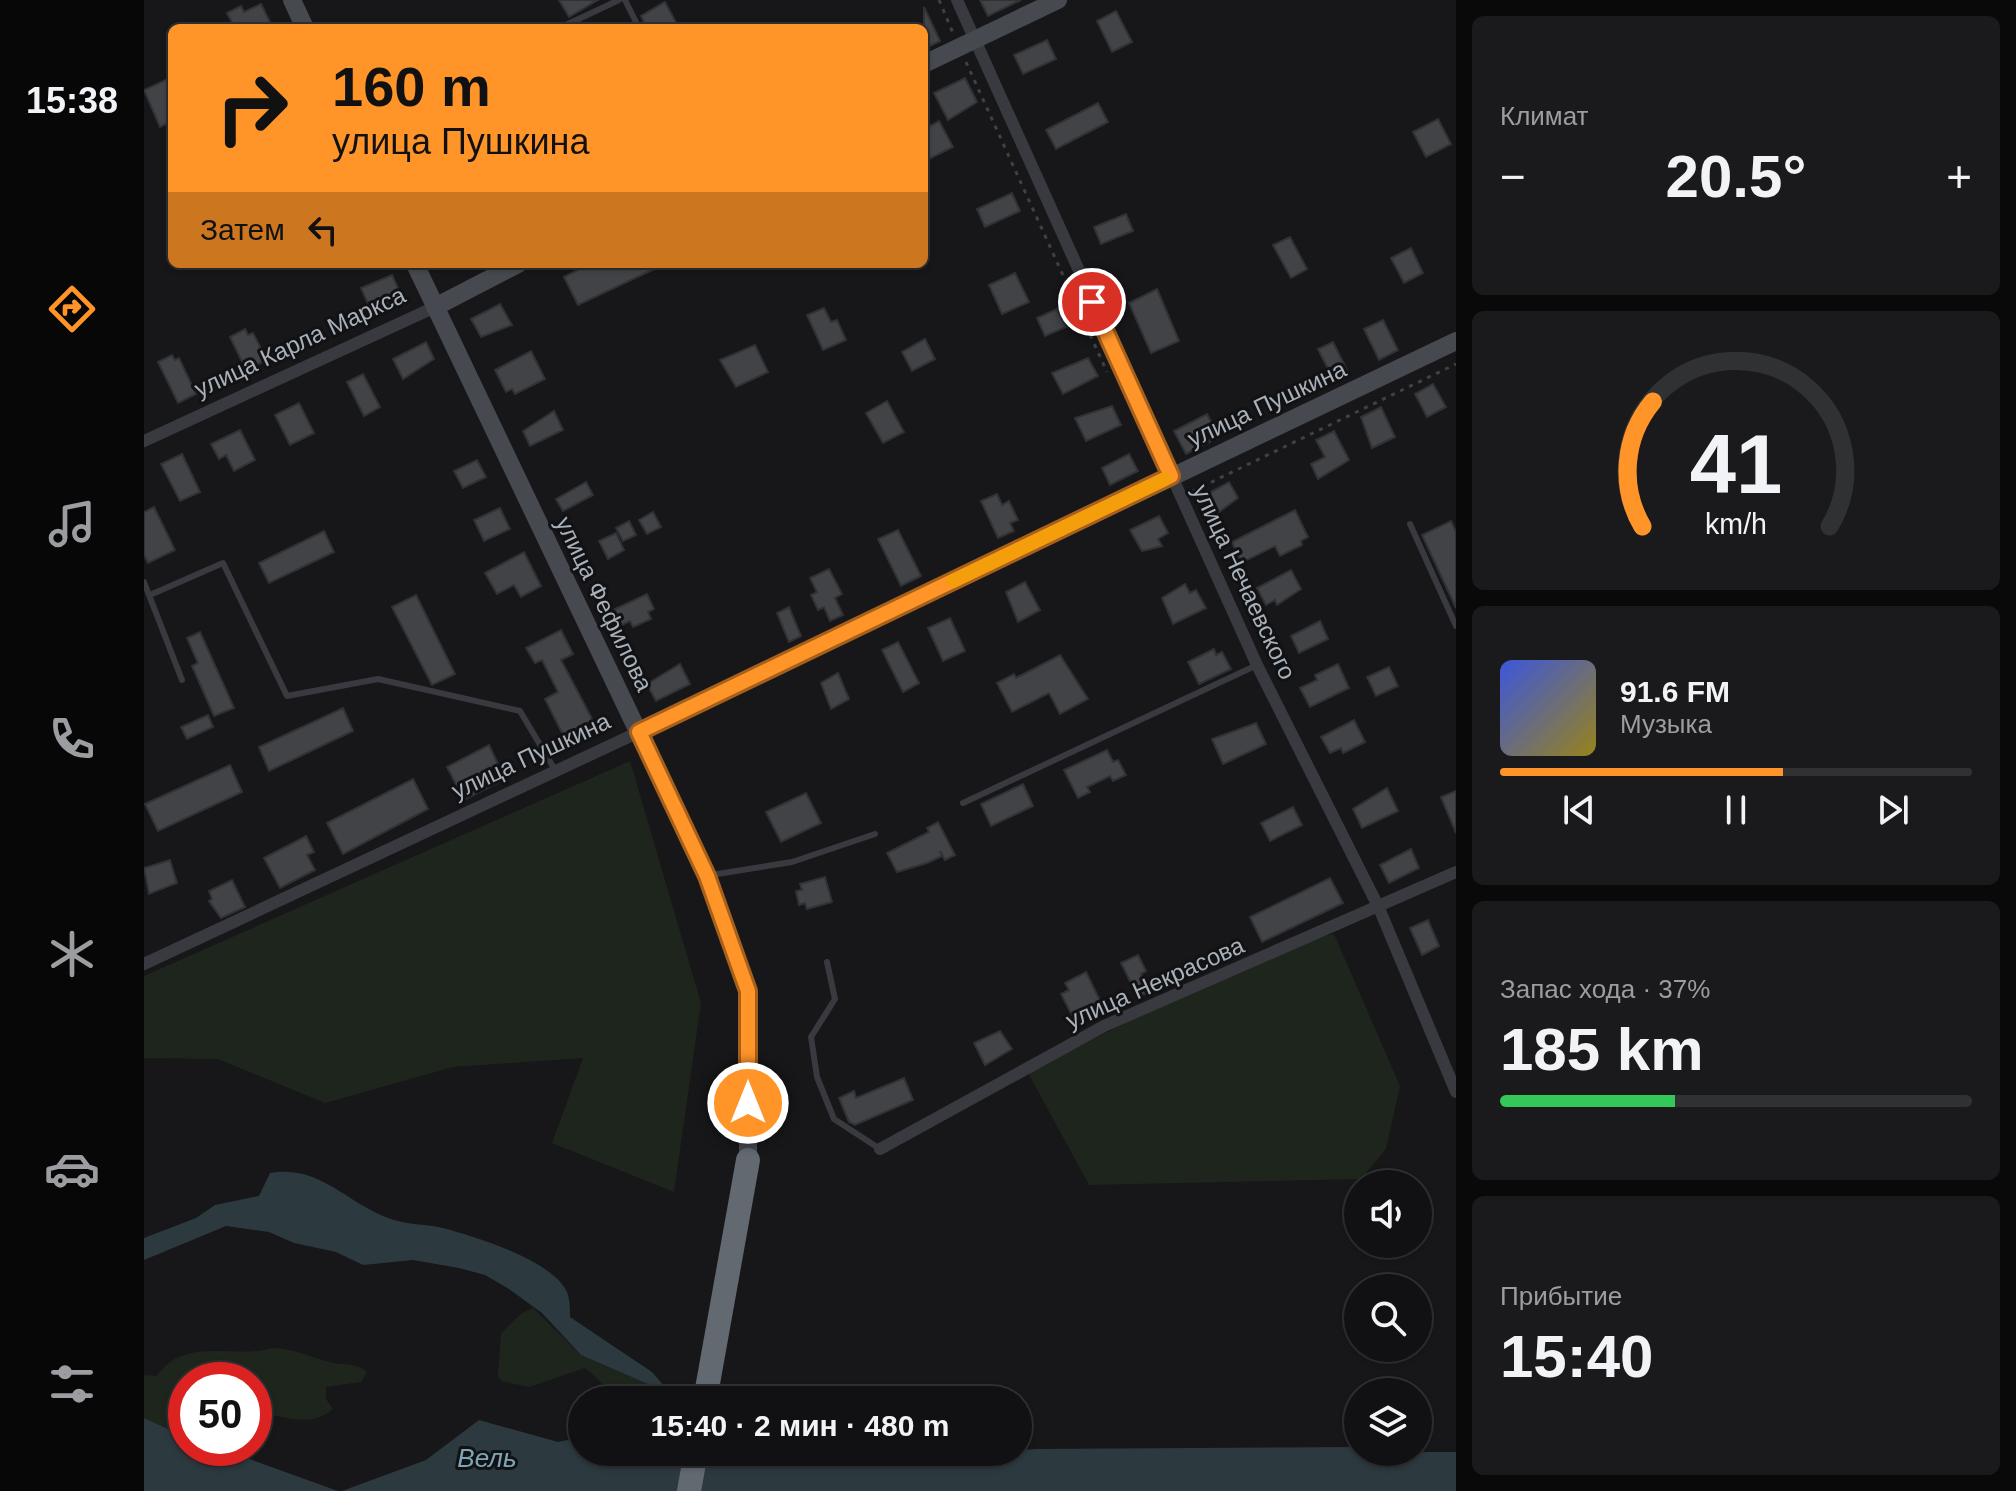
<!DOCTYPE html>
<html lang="ru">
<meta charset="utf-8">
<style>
body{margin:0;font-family:Helvetica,sans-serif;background:#1a1a1c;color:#f1f3f6;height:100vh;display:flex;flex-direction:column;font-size:30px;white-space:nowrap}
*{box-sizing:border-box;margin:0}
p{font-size:26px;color:#9c9da0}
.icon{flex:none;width:44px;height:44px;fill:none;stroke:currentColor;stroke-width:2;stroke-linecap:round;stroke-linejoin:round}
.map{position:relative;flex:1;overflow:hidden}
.panel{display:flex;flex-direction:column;gap:16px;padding:16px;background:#09090a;width:560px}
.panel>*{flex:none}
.hud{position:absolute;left:24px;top:24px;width:760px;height:244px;border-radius:12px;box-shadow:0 2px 6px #0004,0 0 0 2px #303133;background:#ff9429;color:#111;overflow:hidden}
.controls{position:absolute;left:1200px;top:1170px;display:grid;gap:16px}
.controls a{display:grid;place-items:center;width:88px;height:88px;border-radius:50%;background:#111113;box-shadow:0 2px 6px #0004,0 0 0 2px #303133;font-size:40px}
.speed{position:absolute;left:24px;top:1362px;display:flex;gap:16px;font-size:40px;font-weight:700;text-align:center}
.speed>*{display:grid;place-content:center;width:104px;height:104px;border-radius:50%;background:#111113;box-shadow:0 2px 6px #0004,0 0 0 2px #303133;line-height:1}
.speed .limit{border:12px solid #d22;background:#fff;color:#111}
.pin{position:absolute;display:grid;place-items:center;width:68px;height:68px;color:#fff;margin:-34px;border:4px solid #fff;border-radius:50%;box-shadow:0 2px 8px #0007}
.me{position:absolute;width:88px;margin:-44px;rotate:0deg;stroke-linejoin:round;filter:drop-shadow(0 0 6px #0008)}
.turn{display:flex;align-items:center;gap:28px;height:168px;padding:0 32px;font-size:36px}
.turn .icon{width:104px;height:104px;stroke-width:2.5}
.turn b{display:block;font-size:56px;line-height:68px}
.then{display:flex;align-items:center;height:76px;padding:0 32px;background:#0003;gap:16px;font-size:30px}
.big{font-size:60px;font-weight:700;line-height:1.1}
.panel .tile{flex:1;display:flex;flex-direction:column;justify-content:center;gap:12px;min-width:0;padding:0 28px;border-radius:12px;background:#1a1a1c}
.panel .dial{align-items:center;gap:0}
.dial svg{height:208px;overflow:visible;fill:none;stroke:#303133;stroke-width:7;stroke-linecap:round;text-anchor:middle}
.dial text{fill:#f1f3f6;stroke:none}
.song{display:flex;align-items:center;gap:24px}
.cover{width:96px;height:96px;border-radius:12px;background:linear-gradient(135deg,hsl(230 70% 55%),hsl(50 70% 35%))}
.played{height:8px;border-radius:4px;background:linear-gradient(90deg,#ff9429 60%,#303133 60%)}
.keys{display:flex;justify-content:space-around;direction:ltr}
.heat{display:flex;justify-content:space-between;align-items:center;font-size:44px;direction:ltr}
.charge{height:12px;border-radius:6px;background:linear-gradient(90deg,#34c759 37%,#303133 0)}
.trip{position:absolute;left:424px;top:1386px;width:464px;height:80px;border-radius:40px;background:#111113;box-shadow:0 2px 6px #0004,0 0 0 2px #303133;font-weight:700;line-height:80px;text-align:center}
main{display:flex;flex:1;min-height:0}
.dock{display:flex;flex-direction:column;width:144px;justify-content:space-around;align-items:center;background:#070708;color:#9c9da0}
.dock .icon{width:56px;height:56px}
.dock .active{color:#ff9429}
.dock b{font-size:36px;color:#f1f3f6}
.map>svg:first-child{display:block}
.green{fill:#1d251d}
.water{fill:#2c393f}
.building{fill:#414346;stroke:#313236;stroke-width:2}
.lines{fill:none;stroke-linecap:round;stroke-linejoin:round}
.path{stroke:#3e4146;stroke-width:3;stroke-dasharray:4 6;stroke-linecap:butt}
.lane{stroke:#383a3f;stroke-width:6}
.street{stroke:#383a3f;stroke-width:12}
.secondary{stroke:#46494f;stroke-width:18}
.highway{stroke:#636970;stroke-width:24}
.route-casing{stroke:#a6601b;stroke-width:20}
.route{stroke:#ff9429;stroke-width:14}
.slow{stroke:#f59e0b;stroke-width:14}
.labels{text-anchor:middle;stroke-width:6;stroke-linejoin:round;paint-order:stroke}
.street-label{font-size:24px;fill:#a8b1ba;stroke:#121214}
.water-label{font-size:26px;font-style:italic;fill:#7da6b8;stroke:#121214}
</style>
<main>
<nav class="dock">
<b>15:38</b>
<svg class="icon active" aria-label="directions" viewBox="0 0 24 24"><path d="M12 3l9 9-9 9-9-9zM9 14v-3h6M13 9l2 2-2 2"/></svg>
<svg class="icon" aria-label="music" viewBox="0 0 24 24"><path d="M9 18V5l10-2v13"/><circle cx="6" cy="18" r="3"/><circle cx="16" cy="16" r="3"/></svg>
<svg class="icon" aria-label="phone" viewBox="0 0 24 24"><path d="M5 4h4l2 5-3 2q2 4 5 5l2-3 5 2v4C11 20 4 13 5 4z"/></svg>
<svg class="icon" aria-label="climate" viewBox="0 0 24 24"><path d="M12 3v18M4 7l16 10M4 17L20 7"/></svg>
<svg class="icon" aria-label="car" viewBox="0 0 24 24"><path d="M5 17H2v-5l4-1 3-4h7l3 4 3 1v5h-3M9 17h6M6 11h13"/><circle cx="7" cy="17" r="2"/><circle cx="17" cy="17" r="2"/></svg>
<svg class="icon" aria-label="filters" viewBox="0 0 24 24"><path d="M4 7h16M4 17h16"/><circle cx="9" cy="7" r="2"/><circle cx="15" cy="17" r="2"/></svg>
</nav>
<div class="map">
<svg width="1312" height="1491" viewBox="0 0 1312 1491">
<rect width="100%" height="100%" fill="#171719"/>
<g class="green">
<path d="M 486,761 L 557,1003 L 530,1192 L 408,1143 L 439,1058 L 309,1067 L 181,1103 L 74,1059 L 0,1058 L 0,976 Z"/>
<path d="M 1190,934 L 1256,1086 L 1242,1149 L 1217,1179 L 945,1185 L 883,1071 L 1149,942 Z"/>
<path d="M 389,1308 L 437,1355 L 506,1385 L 511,1396 C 469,1409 466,1387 441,1368 L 385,1387 L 357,1381 L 354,1376 L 357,1333 L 378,1313 Z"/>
<path d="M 129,1348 C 153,1349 164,1357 186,1362 C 201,1366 211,1362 223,1372 L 217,1382 L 182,1387 L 182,1399 L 189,1409 C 166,1429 136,1416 110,1410 L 110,1380 L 42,1380 L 42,1437 L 0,1418 L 0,1375 L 13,1376 C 39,1336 91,1359 129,1348 Z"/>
</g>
<g class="water">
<path d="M 126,1173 C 178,1164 204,1206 250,1220 C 266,1225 283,1224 299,1228 C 332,1237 408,1260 423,1292 C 426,1300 426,1309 426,1317 L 508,1372 L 532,1400 L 512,1400 L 506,1385 L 437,1355 L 398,1313 L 365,1289 L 341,1275 L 315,1268 L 269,1260 L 219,1265 L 192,1252 L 150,1243 L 125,1232 L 82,1226 L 0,1260 L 0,1238 L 52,1218 L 71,1205 L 115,1196 Z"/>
<path d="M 0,1418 L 42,1437 L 42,1448 L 75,1448 L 194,1491 L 0,1491 Z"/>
<path d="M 335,1420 L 414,1442 L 438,1437 L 438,1452 L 659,1452 L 681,1462 L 893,1449 L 1214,1447 L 1214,1452 L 1312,1452 L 1312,1491 L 198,1491 L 282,1460 Z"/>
</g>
<g class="building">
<path d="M 415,0 L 454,0 L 425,17 Z"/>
<path d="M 836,0 L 877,0 L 844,16 Z"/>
<path d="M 521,2 L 535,28 L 503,28 L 497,16 Z"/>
<path d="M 117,4 L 127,24 L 119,28 L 91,28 L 83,13 L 97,6 L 100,12 Z"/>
<path d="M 780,7 L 796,41 L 780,49 Z"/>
<path d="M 972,11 L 988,42 L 968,52 L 953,21 Z"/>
<path d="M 903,40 L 912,59 L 879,74 L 870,55 Z"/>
<path d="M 28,77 L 28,121 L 16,127 L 0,90 Z"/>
<path d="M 821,78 L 833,102 L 804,120 L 790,93 Z"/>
<path d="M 954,103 L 964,122 L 912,149 L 902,130 Z"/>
<path d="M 1294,119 L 1307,144 L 1282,157 L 1269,132 Z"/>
<path d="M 795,121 L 809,147 L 785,159 L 780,149 L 780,129 Z"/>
<path d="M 868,193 L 876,211 L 841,227 L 833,209 Z"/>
<path d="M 982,214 L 989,231 L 957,244 L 950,227 Z"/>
<path d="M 1146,237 L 1163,269 L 1147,278 L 1129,245 Z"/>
<path d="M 1267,248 L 1279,273 L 1260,283 L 1247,258 Z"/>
<path d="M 445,264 L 521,264 L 434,305 L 420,277 Z"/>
<path d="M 871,273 L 885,302 L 858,314 L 845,285 Z"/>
<path d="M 248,275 L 259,299 L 228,313 L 217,288 Z"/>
<path d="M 1013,289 L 1035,341 L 1007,353 L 985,303 Z"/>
<path d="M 356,304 L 368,325 L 337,337 L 327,319 Z"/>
<path d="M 680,308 L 687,322 L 693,320 L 702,340 L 679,350 L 663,315 Z"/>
<path d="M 913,309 L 922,327 L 901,336 L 893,318 Z"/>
<path d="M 1239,320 L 1254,350 L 1235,360 L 1220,329 Z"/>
<path d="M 101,329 L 104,335 L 109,333 L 123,360 L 102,370 L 86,337 Z"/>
<path d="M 781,339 L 791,359 L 768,371 L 758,352 Z"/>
<path d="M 282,342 L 290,359 L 259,379 L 249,359 Z"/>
<path d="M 1189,342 L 1203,370 L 1188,377 L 1174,349 Z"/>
<path d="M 611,345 L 624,372 L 592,387 L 576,360 Z"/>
<path d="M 387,351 L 401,379 L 371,394 L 368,389 L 362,392 L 351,370 Z"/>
<path d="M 28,355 L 31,360 L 35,358 L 52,394 L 34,403 L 14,362 Z"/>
<path d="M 944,358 L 954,376 L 919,394 L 908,373 Z"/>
<path d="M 219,374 L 236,407 L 220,416 L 203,382 Z"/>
<path d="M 1289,384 L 1302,407 L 1283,417 L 1271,394 Z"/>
<path d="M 743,401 L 760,432 L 739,443 L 722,413 Z"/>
<path d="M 155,403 L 170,433 L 146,445 L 131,415 Z"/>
<path d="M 968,406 L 977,425 L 942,441 L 931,418 Z"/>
<path d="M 1237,407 L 1251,437 L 1228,448 L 1217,417 Z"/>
<path d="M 410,411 L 419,430 L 386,446 L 379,431 Z"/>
<path d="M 1063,414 L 1075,437 L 1042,454 L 1030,431 Z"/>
<path d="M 96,430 L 111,460 L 90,471 L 82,455 L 75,459 L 67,444 Z"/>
<path d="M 1190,431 L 1205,460 L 1174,479 L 1167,464 L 1181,457 L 1172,440 Z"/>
<path d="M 38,454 L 56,492 L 36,501 L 17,464 Z"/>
<path d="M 985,454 L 994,471 L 966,485 L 958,468 Z"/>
<path d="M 333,460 L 342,477 L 319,488 L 310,471 Z"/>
<path d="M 442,482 L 449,495 L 419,511 L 412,499 Z"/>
<path d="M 1085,482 L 1094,498 L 1075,512 L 1065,493 Z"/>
<path d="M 853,494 L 858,505 L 865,501 L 874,520 L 866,523 L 870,531 L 854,538 L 837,501 Z"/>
<path d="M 10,507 L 31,550 L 4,563 L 0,555 L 0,512 Z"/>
<path d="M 356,508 L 366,529 L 340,541 L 330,520 Z"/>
<path d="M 1151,510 L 1164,537 L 1157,541 L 1158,545 L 1136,556 L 1131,546 L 1097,563 L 1088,542 Z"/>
<path d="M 509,512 L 517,527 L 503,534 L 495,520 Z"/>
<path d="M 1015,516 L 1024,533 L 1014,539 L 1018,546 L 998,551 L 986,530 Z"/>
<path d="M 485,521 L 492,535 L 479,541 L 472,528 Z"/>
<path d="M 1307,521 L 1312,532 L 1312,608 L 1278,535 Z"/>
<path d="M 754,530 L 777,576 L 757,586 L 734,539 Z"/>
<path d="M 180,531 L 190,552 L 125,583 L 115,563 Z"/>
<path d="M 472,533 L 480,550 L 464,559 L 455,541 Z"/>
<path d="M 380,552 L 397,586 L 377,597 L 370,585 L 353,594 L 341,573 Z"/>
<path d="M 685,569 L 698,594 L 691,598 L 699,615 L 686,621 L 680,607 L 674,610 L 667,595 L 673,592 L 666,578 Z"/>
<path d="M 1147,570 L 1157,589 L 1133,605 L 1131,600 L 1122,605 L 1113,588 Z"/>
<path d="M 881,582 L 896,610 L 874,622 L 862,592 Z"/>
<path d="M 1041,584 L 1046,593 L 1052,590 L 1062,608 L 1029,624 L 1018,598 Z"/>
<path d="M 503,594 L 510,609 L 504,612 L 507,619 L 489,627 L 486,621 L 476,626 L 469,610 Z"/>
<path d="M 272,595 L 311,674 L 288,685 L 248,607 Z"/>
<path d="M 645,607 L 657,636 L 645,642 L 633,613 Z"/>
<path d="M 806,618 L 821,651 L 799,661 L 784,628 Z"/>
<path d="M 1176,621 L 1184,639 L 1155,653 L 1147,636 Z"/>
<path d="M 417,630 L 429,654 L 417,660 L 455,732 L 425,747 L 401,699 L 414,692 L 398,660 L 391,663 L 382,648 Z"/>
<path d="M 56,632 L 90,708 L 70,716 L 48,666 L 54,663 L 43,638 Z"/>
<path d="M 754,642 L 775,683 L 759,692 L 738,650 Z"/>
<path d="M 1070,649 L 1072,655 L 1078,652 L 1087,669 L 1055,684 L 1044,662 Z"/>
<path d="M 916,655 L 944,699 L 916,714 L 905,693 L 868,712 L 853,683 L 870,674 L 872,678 Z"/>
<path d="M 536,664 L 546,684 L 512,701 L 503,684 Z"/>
<path d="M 1194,664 L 1205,688 L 1166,707 L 1156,688 L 1173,680 L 1171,675 Z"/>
<path d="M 1245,667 L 1254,686 L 1232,696 L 1223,677 Z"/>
<path d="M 694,673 L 705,699 L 687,709 L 677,683 Z"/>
<path d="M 199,708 L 209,731 L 125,771 L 115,747 Z"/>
<path d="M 64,715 L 69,727 L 43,739 L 37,727 Z"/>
<path d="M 1210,720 L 1221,742 L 1199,753 L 1197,748 L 1186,753 L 1177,737 Z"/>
<path d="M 1112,723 L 1122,744 L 1079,764 L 1068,739 Z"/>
<path d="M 345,745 L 354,764 L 347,768 L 355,782 L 320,800 L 303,767 Z"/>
<path d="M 963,750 L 969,762 L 974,760 L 982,775 L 969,781 L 966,776 L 943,787 L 946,792 L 934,798 L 920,770 Z"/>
<path d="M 86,765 L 98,792 L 14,831 L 1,804 Z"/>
<path d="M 269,779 L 284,809 L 199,854 L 183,823 Z"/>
<path d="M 879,784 L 889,806 L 847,826 L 837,804 Z"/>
<path d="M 1243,788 L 1254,811 L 1218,828 L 1209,809 Z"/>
<path d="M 1312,791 L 1312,833 L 1297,797 Z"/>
<path d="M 662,793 L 677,823 L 637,842 L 622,812 Z"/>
<path d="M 1149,807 L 1158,825 L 1126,841 L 1117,823 Z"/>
<path d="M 794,822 L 811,855 L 801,860 L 796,851 L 798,856 L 783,863 L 753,872 L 743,853 L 785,832 L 783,828 Z"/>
<path d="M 162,836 L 170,852 L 163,855 L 171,870 L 136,888 L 120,858 Z"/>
<path d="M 1267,849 L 1275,868 L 1245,883 L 1236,865 Z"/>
<path d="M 26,860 L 33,883 L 5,894 L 0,868 Z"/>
<path d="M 681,877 L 688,902 L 663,909 L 661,903 L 655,905 L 652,891 L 658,890 L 656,884 Z"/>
<path d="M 1186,878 L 1199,903 L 1118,942 L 1106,917 Z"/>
<path d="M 88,880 L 101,907 L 77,918 L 65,901 L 68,899 L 65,891 Z"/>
<path d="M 1284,920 L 1295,946 L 1278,955 L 1266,928 Z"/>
<path d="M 994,955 L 1002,971 L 997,974 L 1005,992 L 994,997 L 977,963 Z"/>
<path d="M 942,972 L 962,1013 L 932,1023 L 917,994 L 925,990 L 921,983 Z"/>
<path d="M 856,1031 L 868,1049 L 841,1065 L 830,1043 Z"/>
<path d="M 760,1078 L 769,1100 L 711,1125 L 705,1122 L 695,1098 L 710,1091 L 712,1098 Z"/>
</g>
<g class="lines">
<g class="path">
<path d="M 795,0 L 809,33"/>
<path d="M 822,62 L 963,372"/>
<path d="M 1049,491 L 1312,364"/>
</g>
<g class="lane">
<path d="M 481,0 L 495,28"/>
<path d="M 426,28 L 424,24 L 475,0"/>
<path d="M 1266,524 L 1312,626"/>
<path d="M 0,582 L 38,680"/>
<path d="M 6,595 L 79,563 L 143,696 L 234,679 L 376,711 L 411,770"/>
<path d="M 819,803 L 1113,665"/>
<path d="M 567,875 L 648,862 L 731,834"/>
<path d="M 683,962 L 691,999 L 667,1037 L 673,1077 L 690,1119 L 736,1149"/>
</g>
<g class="street">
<path d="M 813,0 L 1113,665 L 1235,908 L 1312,1092"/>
<path d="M 0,441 L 291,307"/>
<path d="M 0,964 L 495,732"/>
<path d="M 736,1149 L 960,1026 L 1312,872"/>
</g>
<g class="secondary">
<path d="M 148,0 L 161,28"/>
<path d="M 780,64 L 914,0"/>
<path d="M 271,264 L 563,876 L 604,991 L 604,1160"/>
<path d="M 291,307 L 374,264"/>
<path d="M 495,732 L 1312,341"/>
</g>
<g class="highway">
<path d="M 561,1400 L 604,1160"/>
<path d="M 545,1491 L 552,1452"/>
</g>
</g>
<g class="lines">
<defs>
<path id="route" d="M 604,1103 L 604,991 L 563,876 L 495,732 L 1027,476 L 948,302"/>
</defs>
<use href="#route" class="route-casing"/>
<use href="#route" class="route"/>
<path class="slow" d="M 809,581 L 1021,479"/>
</g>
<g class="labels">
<g class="street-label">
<text transform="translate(156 342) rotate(-25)" y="8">улица Карла Маркса</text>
<text transform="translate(1123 404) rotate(-25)" y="8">улица Пушкина</text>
<text transform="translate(1100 582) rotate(65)" y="8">улица Нечаевского</text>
<text transform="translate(460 604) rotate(64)" y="8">улица Фефилова</text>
<text transform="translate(387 756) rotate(-25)" y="8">улица Пушкина</text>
<text transform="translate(1011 983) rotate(-24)" y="8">улица Некрасова</text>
</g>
<g class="water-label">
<text x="343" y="1467">Вель</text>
</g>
</g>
</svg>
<div class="controls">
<a><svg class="icon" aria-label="sound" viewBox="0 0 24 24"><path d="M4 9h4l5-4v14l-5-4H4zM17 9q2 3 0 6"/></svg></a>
<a><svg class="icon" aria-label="search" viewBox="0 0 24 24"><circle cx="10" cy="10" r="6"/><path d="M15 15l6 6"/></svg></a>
<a><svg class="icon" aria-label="layers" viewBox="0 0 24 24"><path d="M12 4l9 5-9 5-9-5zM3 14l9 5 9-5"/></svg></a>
</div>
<div class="speed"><div class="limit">50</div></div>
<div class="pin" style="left:948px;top:302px;background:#d93025"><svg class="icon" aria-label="arrive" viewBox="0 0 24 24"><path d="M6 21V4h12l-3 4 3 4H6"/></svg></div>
<svg class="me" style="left:604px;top:1103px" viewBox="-20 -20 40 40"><circle r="17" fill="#ff9429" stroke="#fff" stroke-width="3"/><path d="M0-11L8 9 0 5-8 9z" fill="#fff"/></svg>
<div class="trip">15:40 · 2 мин · 480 m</div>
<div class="hud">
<div class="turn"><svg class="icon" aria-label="right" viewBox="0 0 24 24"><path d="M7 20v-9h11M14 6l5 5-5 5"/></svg><div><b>160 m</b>улица Пушкина</div></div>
<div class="then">Затем<svg class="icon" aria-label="left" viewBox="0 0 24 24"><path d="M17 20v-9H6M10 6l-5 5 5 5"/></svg></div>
</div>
</div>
<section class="panel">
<div class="tile"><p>Климат</p>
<div class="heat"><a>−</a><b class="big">20.5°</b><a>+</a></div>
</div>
<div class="tile dial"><svg viewBox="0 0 100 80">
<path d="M14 69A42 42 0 1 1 86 69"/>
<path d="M14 69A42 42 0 0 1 18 21" stroke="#ff9429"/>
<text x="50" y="56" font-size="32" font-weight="700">41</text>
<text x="50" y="72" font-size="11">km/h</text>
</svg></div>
<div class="tile">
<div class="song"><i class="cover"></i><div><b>91.6 FM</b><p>Музыка</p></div></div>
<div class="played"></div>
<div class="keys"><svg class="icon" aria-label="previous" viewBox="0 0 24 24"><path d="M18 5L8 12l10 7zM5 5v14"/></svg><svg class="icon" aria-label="pause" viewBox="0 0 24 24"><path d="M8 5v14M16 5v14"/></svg><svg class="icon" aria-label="next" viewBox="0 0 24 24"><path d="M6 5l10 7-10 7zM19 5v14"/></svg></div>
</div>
<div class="tile"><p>Запас хода · 37%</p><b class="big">185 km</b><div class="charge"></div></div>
<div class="tile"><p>Прибытие</p><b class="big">15:40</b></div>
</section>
</main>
